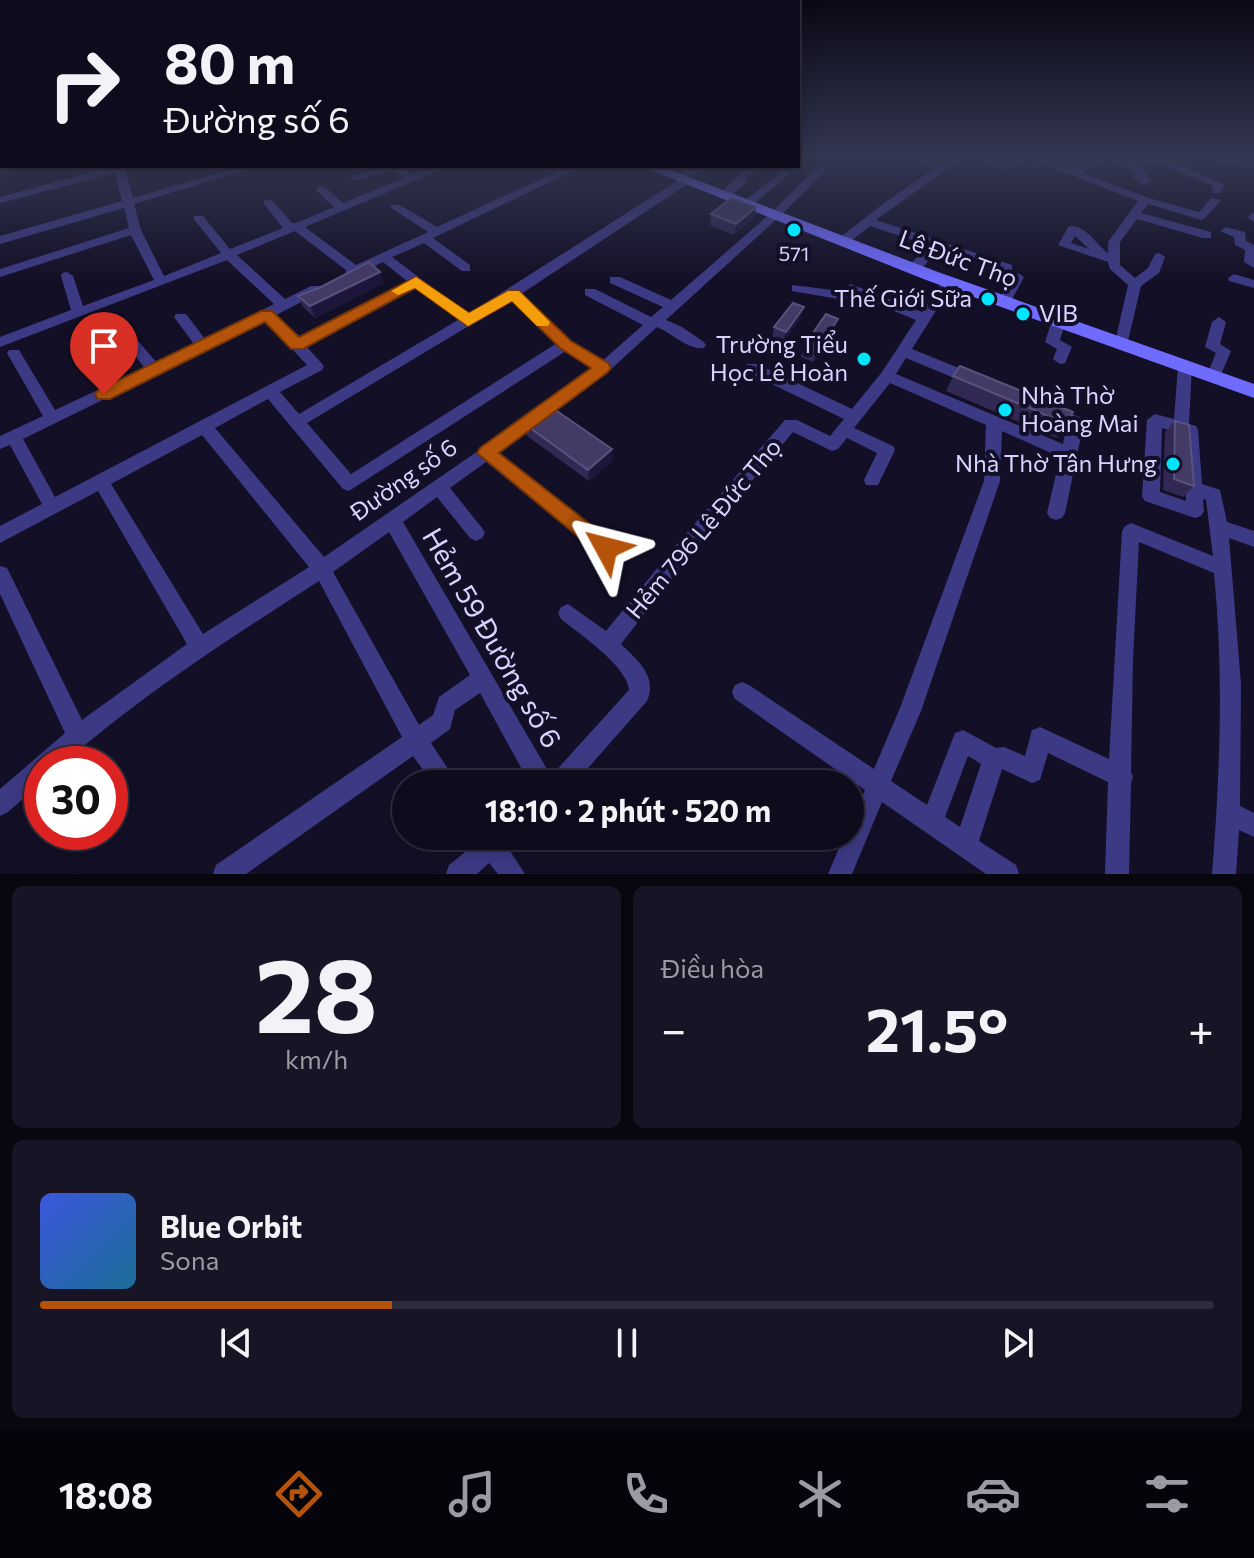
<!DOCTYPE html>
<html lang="vi">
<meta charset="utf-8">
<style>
body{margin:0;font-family:Commissioner,sans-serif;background:#171425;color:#f1f3f6;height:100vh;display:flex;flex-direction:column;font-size:30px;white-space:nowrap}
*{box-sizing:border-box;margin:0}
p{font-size:26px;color:#9b9ba3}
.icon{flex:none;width:44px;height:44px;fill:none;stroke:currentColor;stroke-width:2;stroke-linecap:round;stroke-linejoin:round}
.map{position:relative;height:874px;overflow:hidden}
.sheet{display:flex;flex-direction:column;gap:12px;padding:12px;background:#08060f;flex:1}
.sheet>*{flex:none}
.hud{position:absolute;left:0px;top:0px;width:800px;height:168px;box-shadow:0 4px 20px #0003,0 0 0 2px #2e2b3b;background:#0e0b1c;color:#f1f3f6;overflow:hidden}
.speed{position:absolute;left:24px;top:746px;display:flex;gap:16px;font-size:40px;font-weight:700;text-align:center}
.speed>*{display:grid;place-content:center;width:104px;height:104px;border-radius:50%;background:#0e0b1c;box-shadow:0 4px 20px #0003,0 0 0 2px #2e2b3b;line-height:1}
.speed .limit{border:12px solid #d22;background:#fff;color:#111}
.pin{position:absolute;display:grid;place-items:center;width:68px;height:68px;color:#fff;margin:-82px -34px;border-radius:50% 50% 50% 0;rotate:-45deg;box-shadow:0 0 8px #0007}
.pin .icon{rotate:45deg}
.me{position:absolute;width:88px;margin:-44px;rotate:308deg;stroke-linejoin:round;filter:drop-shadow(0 0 6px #0008)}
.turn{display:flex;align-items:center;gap:28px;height:168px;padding:0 32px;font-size:36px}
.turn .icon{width:104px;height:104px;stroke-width:2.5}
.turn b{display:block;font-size:56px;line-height:68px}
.big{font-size:60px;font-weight:700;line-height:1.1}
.sheet .widget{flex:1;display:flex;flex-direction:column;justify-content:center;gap:12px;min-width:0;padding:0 28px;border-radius:12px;background:#171425}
.sheet .dial{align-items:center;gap:0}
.dial b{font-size:104px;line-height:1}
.song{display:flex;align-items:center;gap:24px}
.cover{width:96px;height:96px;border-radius:12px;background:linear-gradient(135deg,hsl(230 70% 55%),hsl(200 70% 35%))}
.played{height:8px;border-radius:4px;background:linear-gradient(90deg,#b45309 30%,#2e2b3b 30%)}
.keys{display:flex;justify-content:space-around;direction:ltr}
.heat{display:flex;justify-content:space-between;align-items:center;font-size:44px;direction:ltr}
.sheet .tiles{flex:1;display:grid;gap:12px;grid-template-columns:1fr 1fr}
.widget:last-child{grid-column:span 2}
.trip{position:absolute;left:392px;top:770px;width:472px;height:80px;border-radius:40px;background:#0e0b1c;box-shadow:0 4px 20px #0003,0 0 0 2px #2e2b3b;font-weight:700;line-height:80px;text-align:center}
.tabs{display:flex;height:128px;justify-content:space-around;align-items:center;background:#06040b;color:#9b9ba3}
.tabs .icon{width:56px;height:56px}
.tabs .current{color:#b45309}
.tabs b{font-size:36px;color:#f1f3f6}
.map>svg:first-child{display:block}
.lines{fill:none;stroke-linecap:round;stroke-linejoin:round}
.minor{fill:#3d3a85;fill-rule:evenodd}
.secondary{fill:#6f6bff;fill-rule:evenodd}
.wall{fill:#312854}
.shaded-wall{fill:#1d163a}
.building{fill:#433a66;stroke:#5a527e;stroke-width:2}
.route{fill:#b45309;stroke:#753606;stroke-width:2}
.slow{fill:#f59e0b}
.poi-dot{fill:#00e5ff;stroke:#130f26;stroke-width:3}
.labels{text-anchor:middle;stroke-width:8;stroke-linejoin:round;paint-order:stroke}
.far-poi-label{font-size:20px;fill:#d9d4ff;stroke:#130f26}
.street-label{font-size:24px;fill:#d9d4ff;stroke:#130f26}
.poi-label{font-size:24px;fill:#d9d4ff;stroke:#130f26;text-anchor:end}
.near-street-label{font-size:28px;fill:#d9d4ff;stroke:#130f26}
</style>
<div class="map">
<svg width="1254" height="874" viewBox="0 0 1254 874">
<rect width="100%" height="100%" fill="#130f26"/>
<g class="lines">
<g class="minor">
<path d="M 915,158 L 930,158 L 942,163 L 950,158 L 962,158 L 876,220 L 1012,265 L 1012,271 L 1004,271 L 938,249 L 919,272 L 909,272 L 909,266 L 928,245 L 870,226 L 846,245 L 838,245 L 838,239 L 884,203 L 935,168 Z"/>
<path d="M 976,158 L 992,158 L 1005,163 L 1012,158 L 1025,158 L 1006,170 Z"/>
<path d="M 1028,158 L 1043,158 L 1073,170 L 1094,158 L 1107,158 L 1083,173 L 1149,198 L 1199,212 L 1211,198 L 1221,200 L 1205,218 L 1201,220 L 1148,204 L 1141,213 L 1211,232 L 1211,238 L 1203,238 L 1137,219 L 1120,242 L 1120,265 L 1135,278 L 1148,268 L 1155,254 L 1159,253 L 1165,257 L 1159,273 L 1141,286 L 1127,345 L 1117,345 L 1115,342 L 1128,285 L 1110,269 L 1108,262 L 1058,245 L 1069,226 C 1086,225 1095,243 1108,253 L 1108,242 L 1138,201 ZM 1075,236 L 1089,249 L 1071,243 Z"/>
<path d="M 1110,158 L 1125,158 L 1133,162 L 1164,158 L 1225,185 L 1220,193 L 1212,193 L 1213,186 L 1155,162 L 1140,166 L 1148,174 L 1146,177 L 1152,181 L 1144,186 L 1132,177 L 1136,173 Z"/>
<path d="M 1210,158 L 1254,162 L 1254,168 L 1215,161 Z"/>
<path d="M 114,166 L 124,166 L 133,198 L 242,166 L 259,166 L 134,204 L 141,230 L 164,276 L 221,253 L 193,218 L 195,216 L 203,216 L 230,249 L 283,228 L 264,204 L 264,200 L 272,200 L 292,223 L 296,223 L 334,207 L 317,191 L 317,187 L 325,187 L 343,203 L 404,178 L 393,170 L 354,181 L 349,178 L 383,166 L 402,166 L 413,175 L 435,166 L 449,166 L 305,227 L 356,265 L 428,232 L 390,207 L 392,205 L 400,205 L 437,227 L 569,166 L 583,166 L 433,238 L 470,265 L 470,271 L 462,271 L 424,243 L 392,257 L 468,314 L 677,181 L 673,178 L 674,176 L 695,166 L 709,166 L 687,178 L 691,181 L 689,183 L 521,294 L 571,341 L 602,361 L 643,325 L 585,295 L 585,289 L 595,289 L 651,317 L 663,307 L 610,283 L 610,277 L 620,277 L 671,300 L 771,213 L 816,168 L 824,168 L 824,172 L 779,217 L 666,320 L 682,327 L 704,342 L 706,345 L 704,348 C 688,350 672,333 657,327 L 608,372 L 499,454 L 612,542 L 615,548 L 612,554 L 606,556 L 600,554 L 486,462 L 450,488 L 482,528 L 485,533 L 482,538 L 476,541 L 470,538 L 437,497 L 403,522 L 551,776 L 629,690 C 627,666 581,635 561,619 L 558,613 L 561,607 L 568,604 L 606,631 L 677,544 L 785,420 L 797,420 L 830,436 L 844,419 L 747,372 L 745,368 L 747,364 L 757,364 L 852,409 L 882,372 L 916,320 L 853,294 L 844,300 L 792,291 L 792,285 L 841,291 L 851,284 L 922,312 L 943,279 L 948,278 L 954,282 L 912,349 L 981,377 L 983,381 L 976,386 L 971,385 L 906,358 L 896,374 L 1063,444 L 1067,425 L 1044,415 L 1041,411 L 1044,407 L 1049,405 L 1082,418 L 1084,422 L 1065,513 L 1062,518 L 1056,520 L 1050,518 L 1047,513 L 1060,457 L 1002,431 L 1000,481 L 921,711 L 891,781 L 927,805 L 955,733 L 963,730 L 996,748 L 1004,747 L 1025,756 L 1032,730 L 1040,727 L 1109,759 L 1122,531 L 1125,526 L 1131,523 L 1213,556 L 1206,500 L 1203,499 L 1204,511 L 1201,516 L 1195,518 L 1145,501 L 1142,496 L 1147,420 L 1155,414 L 1174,419 L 1178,366 L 1185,361 L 1190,362 L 1192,366 L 1189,424 L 1196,426 L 1198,430 L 1202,484 L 1220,490 L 1227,522 L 1254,531 L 1254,547 L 1229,538 L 1241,684 L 1240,806 L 1254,813 L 1254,837 L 1239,830 L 1236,874 L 1212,874 C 1220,774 1224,674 1214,573 L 1139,542 L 1133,658 L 1131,772 L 1133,777 L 1131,783 L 1129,874 L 1105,874 L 1108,782 L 1048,753 L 1040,780 L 1032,783 L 1002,769 L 979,841 L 1016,865 L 1019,874 L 986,874 L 882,802 L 852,874 L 828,874 L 844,836 L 850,836 L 850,823 L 865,790 L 735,699 L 732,692 L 735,685 L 742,682 L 749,685 L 874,769 L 900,708 L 984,481 L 986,425 L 890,383 L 854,428 L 893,446 L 895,450 L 878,485 L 866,485 L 864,480 L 877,453 L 847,438 L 838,449 L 832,451 L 793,432 L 689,556 L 621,644 C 637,660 658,676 647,701 L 574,784 L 530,784 L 480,693 L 455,710 L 450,729 L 431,743 L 458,784 L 433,784 L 413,756 L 246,874 L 213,874 L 216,865 L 402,737 L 319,581 C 231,638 141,695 63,764 L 42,764 L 42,782 L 8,812 L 0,816 L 0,789 L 65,733 L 0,594 L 0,566 L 7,568 L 82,720 L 187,644 L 98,491 L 0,543 L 0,526 L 42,504 L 10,445 L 0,449 L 0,436 L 43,416 L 7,353 L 9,350 L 19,350 L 55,410 L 145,368 L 105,320 L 103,317 L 105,314 L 115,314 L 157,363 L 194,344 L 174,317 L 176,314 L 186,314 L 205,339 L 274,304 L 227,260 L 0,347 L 0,337 L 71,310 L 61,276 L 62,273 L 67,272 L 73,276 L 83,306 L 154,280 L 131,235 L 0,277 L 0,269 L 129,228 L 124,208 L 0,244 L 0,236 L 122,201 L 115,173 L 0,203 L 0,197 ZM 295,231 L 346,270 L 346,275 L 356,275 L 383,262 L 407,281 L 298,338 L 276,315 L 321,292 L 321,286 L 311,286 L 285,299 L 237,255 ZM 415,287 L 458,320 L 299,414 L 280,392 L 322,370 L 324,366 L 306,346 ZM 512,300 L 557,343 L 351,474 L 307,423 ZM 265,320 L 307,365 L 55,497 L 23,439 ZM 566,351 L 593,368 L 510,429 L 324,557 L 215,428 L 268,399 L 343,489 L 349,491 ZM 1162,428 L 1182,434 L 1186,501 L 1160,492 ZM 202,435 L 309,567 L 203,634 L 111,484 ZM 389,532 L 470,675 L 439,697 L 433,715 L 419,725 L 333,572 ZM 968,756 L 981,764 L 960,827 L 945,817 Z"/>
<path d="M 746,168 L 755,170 L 746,179 L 746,183 L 728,198 L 720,198 L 720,194 Z"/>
<path d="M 783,170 L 792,172 L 750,207 L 742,207 L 742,203 Z"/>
<path d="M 1253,213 L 1254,214 L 1254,222 L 1247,217 Z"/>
<path d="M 1226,227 L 1245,232 L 1246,241 L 1254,245 L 1254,268 L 1244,262 L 1245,250 L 1235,245 L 1234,237 L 1220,231 Z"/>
<path d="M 1018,273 L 1024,277 L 1009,305 L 1004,306 L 999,305 L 997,302 L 1013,274 Z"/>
<path d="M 1234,274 L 1254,280 L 1254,288 L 1229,281 L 1228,278 Z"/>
<path d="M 1059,315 L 1066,320 L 1060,340 L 1072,347 L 1065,363 L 1060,364 L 1053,359 L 1057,349 L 1045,342 L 1052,320 Z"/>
<path d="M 1219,317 L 1226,322 L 1220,344 L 1231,351 L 1220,377 L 1213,382 L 1206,377 L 1216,353 L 1205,347 L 1212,322 Z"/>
<path d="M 471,836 L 515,836 L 508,848 L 525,874 L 498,874 L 489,863 L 477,874 L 446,874 L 449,865 L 475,844 Z"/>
</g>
<path class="secondary" d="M 641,166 L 660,166 L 938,272 L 1254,384 L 1254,398 L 926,280 Z"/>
</g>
<g class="wall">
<path d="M 711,214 L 754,218 L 734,235 L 710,225 Z"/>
<path d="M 384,283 L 315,318 L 303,307 L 298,296 Z"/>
<path d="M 801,318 L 783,343 L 772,339 L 774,327 Z"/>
<path d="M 835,330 L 813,362 L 801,357 L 804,346 Z"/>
<path d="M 953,376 L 1067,424 L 1057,438 L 946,391 Z"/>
<path d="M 1175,421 L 1194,486 L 1183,497 L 1163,490 L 1165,432 Z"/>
<path d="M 526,425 L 613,460 L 589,481 L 527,436 Z"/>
</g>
<g class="shaded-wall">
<path d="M 756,207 L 754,218 L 734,235 L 736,224 Z"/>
<path d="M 380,272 L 384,283 L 315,318 L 310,306 Z"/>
<path d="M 804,307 L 801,318 L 783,343 L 786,332 Z"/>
<path d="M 838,319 L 835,330 L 813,362 L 816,351 Z"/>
<path d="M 612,449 L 613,460 L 589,481 L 588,470 Z"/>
</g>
<g class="building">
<path d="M 731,198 L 756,207 L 736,224 L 711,214 Z"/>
<path d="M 369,262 L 380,272 L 310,306 L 298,296 L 321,287 Z"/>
<path d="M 793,303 L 804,307 L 786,332 L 774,327 Z"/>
<path d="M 826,314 L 838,319 L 816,351 L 804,346 Z"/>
<path d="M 960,366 L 1073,412 L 1067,424 L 953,376 Z"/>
<path d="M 551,407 L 612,449 L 588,470 L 526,425 Z"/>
<path d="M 1175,421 L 1189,425 L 1194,486 L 1174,479 Z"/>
</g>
<linearGradient id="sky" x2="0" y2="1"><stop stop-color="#0a0815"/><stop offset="0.56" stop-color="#333752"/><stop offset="1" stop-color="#333752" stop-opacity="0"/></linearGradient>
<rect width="1254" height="281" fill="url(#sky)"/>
<path class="route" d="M 416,277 L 469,313 L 508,291 L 519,291 L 571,341 L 608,363 L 611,368 L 608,372 L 499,453 L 613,542 L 617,548 L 613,554 L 606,557 L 599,554 L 477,453 L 480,448 L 591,368 L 560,348 L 512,301 L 468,326 L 415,288 L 303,349 L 291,349 L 265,322 L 110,399 L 98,399 L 95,394 L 98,390 L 261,311 L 272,311 L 299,337 Z"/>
<path class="slow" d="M 416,277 L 469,313 L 508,291 L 519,291 L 550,322 L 548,326 L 537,326 L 512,301 L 468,326 L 415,288 L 398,295 L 391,291 Z"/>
<g class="poi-dot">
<circle cx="794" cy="230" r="8"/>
<circle cx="988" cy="299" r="8"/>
<circle cx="1023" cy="314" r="8"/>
<circle cx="864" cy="359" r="8"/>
<circle cx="1005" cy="410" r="8"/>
<circle cx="1173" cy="464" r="8"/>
</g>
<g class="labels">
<g class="far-poi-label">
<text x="794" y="261">571</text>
</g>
<g class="street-label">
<text transform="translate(958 259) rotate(20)" y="8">Lê Đức Thọ</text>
<text transform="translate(404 480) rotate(-35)" y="8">Đường số 6</text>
<text transform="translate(704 529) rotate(-50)" y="8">Hẻm 796 Lê Đức Thọ</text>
</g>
<g class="poi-label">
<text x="972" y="307">Thế Giới Sữa</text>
<text x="1039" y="322" text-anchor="start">VIB</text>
<text x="848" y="353">Trường Tiểu<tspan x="848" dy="28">Học Lê Hoàn</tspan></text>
<text x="1021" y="404" text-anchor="start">Nhà Thờ<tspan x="1021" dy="28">Hoàng Mai</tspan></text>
<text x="1157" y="472">Nhà Thờ Tân Hưng</text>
</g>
<g class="near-street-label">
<text transform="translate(492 638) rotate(60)" y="10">Hẻm 59 Đường số 6</text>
</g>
</g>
</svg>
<div class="speed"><div class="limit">30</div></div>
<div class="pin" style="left:104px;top:394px;background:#d93025"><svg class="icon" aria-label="arrive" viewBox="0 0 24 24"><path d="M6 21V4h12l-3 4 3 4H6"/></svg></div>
<svg class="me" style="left:606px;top:548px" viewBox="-20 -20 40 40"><path d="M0-17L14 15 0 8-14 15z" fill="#b45309" stroke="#fff" stroke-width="4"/></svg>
<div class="trip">18:10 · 2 phút · 520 m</div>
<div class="hud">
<div class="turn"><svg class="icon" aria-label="right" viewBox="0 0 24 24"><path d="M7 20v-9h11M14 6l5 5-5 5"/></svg><div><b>80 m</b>Đường số 6</div></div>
</div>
</div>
<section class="sheet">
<div class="tiles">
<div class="widget dial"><b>28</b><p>km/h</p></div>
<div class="widget"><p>Điều hòa</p>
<div class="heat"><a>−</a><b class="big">21.5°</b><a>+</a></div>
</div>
<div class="widget">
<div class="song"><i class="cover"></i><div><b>Blue Orbit</b><p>Sona</p></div></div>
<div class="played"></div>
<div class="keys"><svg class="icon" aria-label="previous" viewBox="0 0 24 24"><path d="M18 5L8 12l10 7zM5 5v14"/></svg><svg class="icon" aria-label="pause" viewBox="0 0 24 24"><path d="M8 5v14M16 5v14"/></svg><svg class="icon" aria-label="next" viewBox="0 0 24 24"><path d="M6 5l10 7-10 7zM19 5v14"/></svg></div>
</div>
</div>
</section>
<nav class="tabs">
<b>18:08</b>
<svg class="icon current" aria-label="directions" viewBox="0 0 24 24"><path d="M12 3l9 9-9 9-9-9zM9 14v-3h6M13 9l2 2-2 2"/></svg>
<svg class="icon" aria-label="music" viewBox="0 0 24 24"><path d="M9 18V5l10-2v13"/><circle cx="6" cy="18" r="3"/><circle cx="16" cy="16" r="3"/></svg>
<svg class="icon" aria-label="phone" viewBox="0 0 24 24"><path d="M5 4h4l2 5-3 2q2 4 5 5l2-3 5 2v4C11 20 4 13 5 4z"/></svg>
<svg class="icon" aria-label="climate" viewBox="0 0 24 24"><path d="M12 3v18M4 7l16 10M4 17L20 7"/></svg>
<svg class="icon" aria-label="car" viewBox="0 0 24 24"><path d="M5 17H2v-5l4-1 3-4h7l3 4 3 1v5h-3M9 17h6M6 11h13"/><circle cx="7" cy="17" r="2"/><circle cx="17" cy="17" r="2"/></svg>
<svg class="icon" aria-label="filters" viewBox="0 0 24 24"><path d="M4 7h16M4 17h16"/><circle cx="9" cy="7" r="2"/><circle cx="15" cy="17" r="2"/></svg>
</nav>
